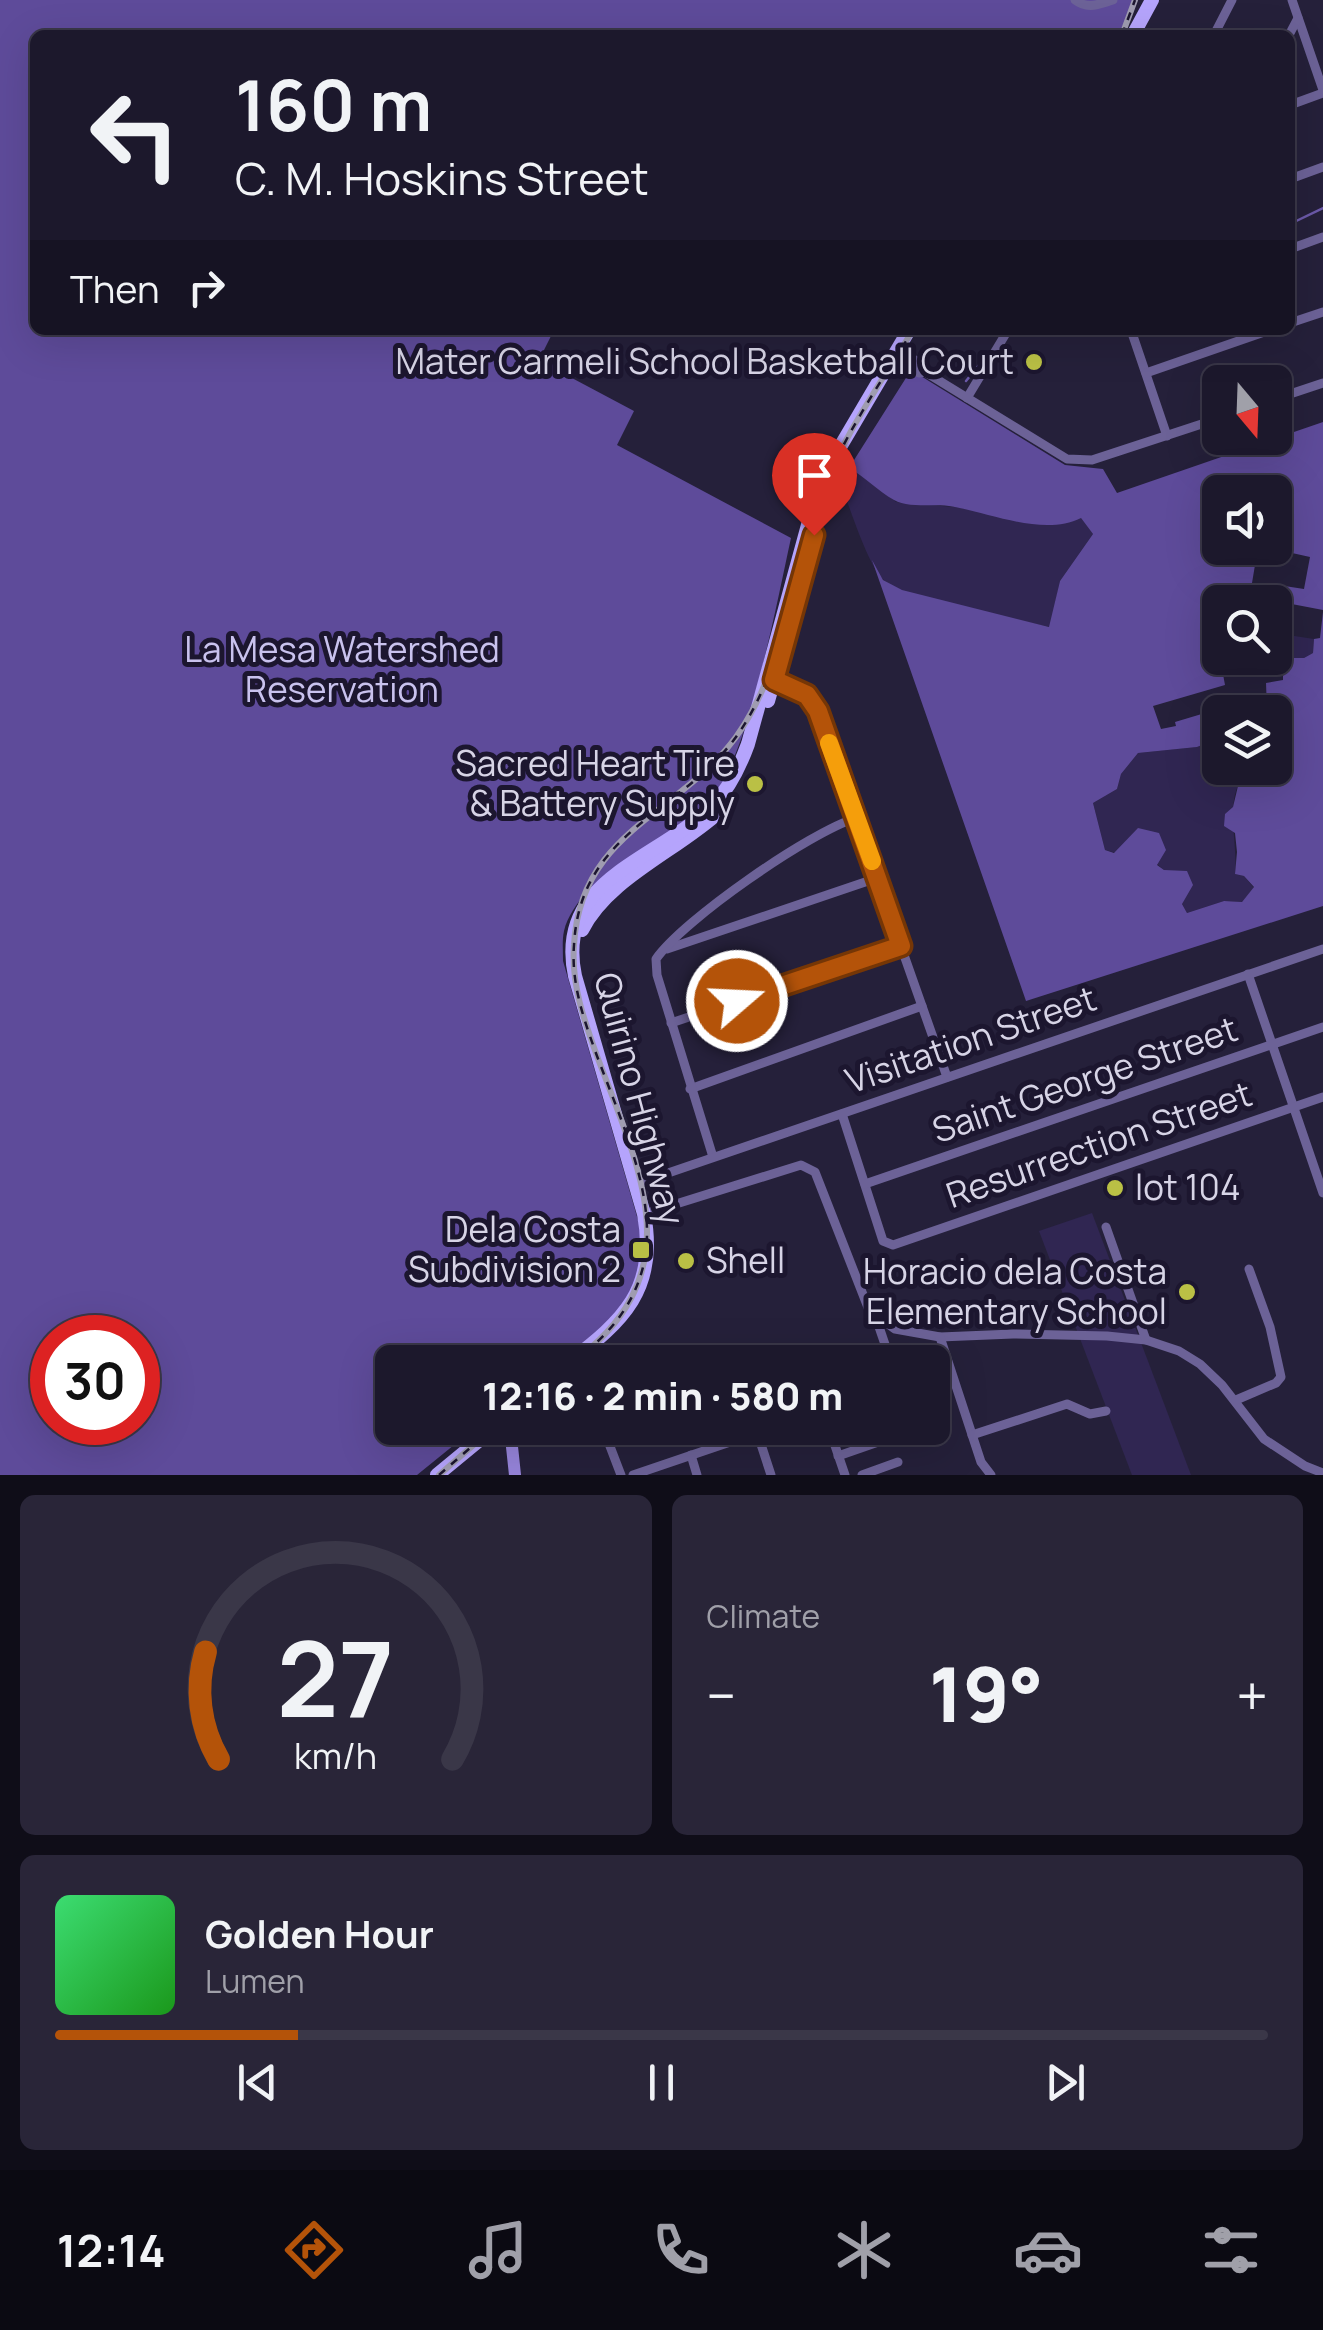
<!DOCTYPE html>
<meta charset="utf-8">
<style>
body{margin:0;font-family:Manrope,sans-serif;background:#292538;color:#f1f3f6;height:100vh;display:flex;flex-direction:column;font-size:38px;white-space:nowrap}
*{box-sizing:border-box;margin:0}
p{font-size:32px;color:#a0a0a9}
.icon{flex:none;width:55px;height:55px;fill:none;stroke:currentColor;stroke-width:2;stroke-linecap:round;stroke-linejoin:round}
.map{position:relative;height:1475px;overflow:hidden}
.side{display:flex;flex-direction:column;gap:20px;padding:20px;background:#0f0d18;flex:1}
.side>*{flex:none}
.top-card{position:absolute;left:30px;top:30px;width:1265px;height:305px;border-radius:15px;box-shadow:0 10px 40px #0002,0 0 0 2px #3a3748;background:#1c182c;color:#f1f3f6;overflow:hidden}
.needle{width:65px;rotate:161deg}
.fabs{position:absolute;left:1202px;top:365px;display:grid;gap:20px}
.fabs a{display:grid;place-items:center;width:90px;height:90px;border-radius:15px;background:#1c182c;box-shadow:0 10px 40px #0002,0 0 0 2px #3a3748;font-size:50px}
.speed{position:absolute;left:30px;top:1315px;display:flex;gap:20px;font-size:50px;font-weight:700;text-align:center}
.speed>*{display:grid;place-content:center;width:130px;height:130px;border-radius:50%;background:#1c182c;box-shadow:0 10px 40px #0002,0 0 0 2px #3a3748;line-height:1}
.speed .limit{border:15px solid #d22;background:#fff;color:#111}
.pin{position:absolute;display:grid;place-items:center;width:85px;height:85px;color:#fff;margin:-102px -42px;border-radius:50% 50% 50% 0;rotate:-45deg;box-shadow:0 0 10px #0007}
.pin .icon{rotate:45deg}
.me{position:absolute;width:110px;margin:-55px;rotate:71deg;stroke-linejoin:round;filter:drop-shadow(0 0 8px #0008)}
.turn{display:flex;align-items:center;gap:35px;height:210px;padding:0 40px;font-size:45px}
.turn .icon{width:130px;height:130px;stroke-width:2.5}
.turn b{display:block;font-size:70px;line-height:85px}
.then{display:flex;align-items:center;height:95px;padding:0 40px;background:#0003;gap:20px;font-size:38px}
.big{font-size:75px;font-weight:800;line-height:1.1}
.side .widget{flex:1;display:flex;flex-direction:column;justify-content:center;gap:15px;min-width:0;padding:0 35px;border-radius:15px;background:#292538}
.side .dial{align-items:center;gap:0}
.dial svg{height:260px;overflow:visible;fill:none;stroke:#3a3748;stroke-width:7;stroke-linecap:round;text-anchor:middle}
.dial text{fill:#f1f3f6;stroke:none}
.song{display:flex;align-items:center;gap:30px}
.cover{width:120px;height:120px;border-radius:15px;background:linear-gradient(135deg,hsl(140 70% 55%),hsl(120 70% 35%))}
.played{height:10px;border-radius:5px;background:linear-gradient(90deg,#b45309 20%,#3a3748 20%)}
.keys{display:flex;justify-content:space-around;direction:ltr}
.heat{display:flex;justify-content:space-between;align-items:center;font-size:55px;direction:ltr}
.side .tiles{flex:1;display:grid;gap:20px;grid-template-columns:1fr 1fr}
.widget:last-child{grid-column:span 2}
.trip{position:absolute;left:375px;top:1345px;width:575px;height:100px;border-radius:15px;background:#1c182c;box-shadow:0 10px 40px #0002,0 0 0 2px #3a3748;font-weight:800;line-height:100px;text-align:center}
.dock{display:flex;height:160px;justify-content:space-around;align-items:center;background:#0b0a12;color:#a0a0a9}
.dock .icon{width:70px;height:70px}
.dock .current{color:#b45309}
.dock b{font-size:45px;color:#f1f3f6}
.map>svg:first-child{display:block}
.green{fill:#302652}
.forest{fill:#5e4b9a;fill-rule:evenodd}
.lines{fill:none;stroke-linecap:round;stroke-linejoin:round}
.stream{stroke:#6b59a9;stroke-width:2.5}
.street{stroke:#6c6297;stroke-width:9}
.secondary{stroke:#9684da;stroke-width:12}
.primary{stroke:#b5a4fc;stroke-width:14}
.rail-casing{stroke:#9f9cb0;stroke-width:6}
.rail{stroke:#1c162f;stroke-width:2.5;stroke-dasharray:8;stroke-linecap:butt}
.route-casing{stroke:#753606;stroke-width:25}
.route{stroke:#b45309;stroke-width:18}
.slow{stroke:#f59e0b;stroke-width:18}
.poi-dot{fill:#bac045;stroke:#1c162f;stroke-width:4}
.labels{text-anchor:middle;stroke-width:10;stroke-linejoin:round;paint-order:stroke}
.poi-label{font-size:35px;fill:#d7d4e6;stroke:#1c162f;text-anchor:end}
.park-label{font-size:35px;fill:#c9c2ee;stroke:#1c162f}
.street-label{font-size:35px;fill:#d7d4e6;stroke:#1c162f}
</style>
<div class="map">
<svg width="1323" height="1475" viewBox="0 0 1323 1475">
<rect width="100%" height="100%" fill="#25203a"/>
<g class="green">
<path d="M 849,468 L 872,481 L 896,502 L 1081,518 L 1093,534 L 1060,581 L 1050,627 C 1014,619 911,602 885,581 C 867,566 850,506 840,483 Z"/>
<path d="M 1275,633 L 1314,639 L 1313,653 L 1304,658 L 1283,658 L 1282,653 L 1275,650 Z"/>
<path d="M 1220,738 L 1220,768 L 1253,768 C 1249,774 1241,780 1238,786 C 1227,809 1238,849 1235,874 L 1244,876 L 1254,888 L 1242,902 L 1224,901 L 1187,913 L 1164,870 L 1157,864 L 1105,850 L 1093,803 L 1117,789 L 1121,774 L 1138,753 L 1197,747 Z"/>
<path d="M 1092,1213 L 1191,1475 L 1132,1475 L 1039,1231 Z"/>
</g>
<g class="forest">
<path d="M 0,0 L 1136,0 L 1118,35 L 35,35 L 35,330 L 554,330 L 544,350 L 555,369 L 634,411 L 617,445 L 791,538 C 778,597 748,760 710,800 C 670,842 580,872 564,931 C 562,940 563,951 563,961 L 640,1227 C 648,1297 614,1324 562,1362 L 392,1362 L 392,1428 L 475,1428 L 417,1475 L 0,1475 ZM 52,1338 L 138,1338 L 138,1422 L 52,1422 Z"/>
<path d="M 911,370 L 1065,465 L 1103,469 L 1117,493 L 1323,422 L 1323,610 L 1276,601 L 1278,585 L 1304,589 L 1310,557 L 1292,553 L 1286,558 L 1257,553 L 1249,601 L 1220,602 L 1220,658 L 1225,685 L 1153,706 L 1161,729 L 1176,726 L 1175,722 L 1235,704 L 1237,712 L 1220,712 L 1220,738 L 1197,747 L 1138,753 L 1121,774 L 1117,789 L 1093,803 L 1105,850 L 1114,853 L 1138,828 L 1159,833 L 1166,850 L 1157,865 L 1164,870 L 1187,871 L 1193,885 L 1182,904 L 1187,913 L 1224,901 L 1242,902 L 1254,887 L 1244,876 L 1235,874 L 1237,852 L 1235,833 L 1224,826 L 1225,814 L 1233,807 L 1238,786 L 1253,768 L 1275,768 L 1275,712 L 1256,712 L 1267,709 L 1266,683 L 1283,680 L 1283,658 L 1304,658 L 1313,653 L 1314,639 L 1320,638 L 1323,612 L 1323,906 L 1026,1001 L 872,560 L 883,580 L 902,590 L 1049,627 L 1060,581 L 1093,534 L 1081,518 C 1043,537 988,512 949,506 C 933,504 907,508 894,500 C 878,491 865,477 849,468 ZM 1220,492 L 1275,492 L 1275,548 L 1220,548 Z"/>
</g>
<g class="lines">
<g class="stream">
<path d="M 1290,224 L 1323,208"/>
<path d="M 1092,330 L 1115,330"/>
<path d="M 966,381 L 987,355"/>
</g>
<g class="street">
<path d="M 1075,0 C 1088,10 1099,4 1113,0"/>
<path d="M 1292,0 L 1323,90"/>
<path d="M 1214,35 L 1232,0"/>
<path d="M 1289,35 L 1298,18"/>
<path d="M 1290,105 L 1323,93"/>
<path d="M 1290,179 L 1323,167"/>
<path d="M 1290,249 L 1323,237"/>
<path d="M 1290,323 L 1323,312"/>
<path d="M 1131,330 L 1167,436"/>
<path d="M 898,348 L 923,366 L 925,372 L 1067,459 L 1092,460 L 1220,418"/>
<path d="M 893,356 L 919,373 L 925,372"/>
<path d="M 1146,373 L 1270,330"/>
<path d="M 967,398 L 1008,330"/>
<path d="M 1275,399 L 1323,383"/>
<path d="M 771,680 L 807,695 L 818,711 L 947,1077"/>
<path d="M 667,949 L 877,878"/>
<path d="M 1248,974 L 1323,1193"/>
<path d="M 671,1023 L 901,946"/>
<path d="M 690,1089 L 922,1006"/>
<path d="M 842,1114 L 883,1241 L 893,1245 L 1323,1097"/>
<path d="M 713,1157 L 657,975 L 656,959 C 683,920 810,832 856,818"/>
<path d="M 636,1184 L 1323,949"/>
<path d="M 865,1184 L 1323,1027"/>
<path d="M 644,1214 L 801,1165 L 815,1172 L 869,1310 L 895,1329 L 940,1337 L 1013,1334 L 1107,1336 L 1146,1340 L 1179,1351 L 1200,1364 L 1222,1385 L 1264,1439 L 1305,1466 L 1323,1473"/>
<path d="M 1106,1227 L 1146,1340"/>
<path d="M 876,1318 L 891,1362"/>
<path d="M 940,1337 L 981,1462 L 991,1475"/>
<path d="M 1236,1400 L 1276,1383 L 1281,1377 L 1270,1327 L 1249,1269"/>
<path d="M 603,1428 L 621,1475"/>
<path d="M 829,1428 L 845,1475"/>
<path d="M 757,1432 L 771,1475"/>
<path d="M 972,1435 L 1067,1404 L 1090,1414 L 1106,1411"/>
<path d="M 691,1455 L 697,1475"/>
<path d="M 838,1456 L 884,1440"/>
<path d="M 633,1475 L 771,1428"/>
<path d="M 862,1475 L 898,1462"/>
</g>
<path class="secondary" d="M 510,1428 L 515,1475"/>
<g class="primary">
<path d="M 1133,35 L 1152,0"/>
<path d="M 768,701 L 781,655"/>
<path d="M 582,930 C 608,878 678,850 720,811"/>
<path d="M 569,1362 C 623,1321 658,1289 644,1214 L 575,976 C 554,877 659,861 714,804 C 730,787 740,766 748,744 L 814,503 L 833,459 L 909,330"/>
<path d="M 437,1475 L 494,1428"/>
</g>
<defs>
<g id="rail">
<path d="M 1122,35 L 1135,0"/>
<path d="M 573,1362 C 694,1273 640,1171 597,1056 C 584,1020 571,984 574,945 C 580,831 679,815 736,737 C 785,669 791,579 818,502 C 840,441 879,385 913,330"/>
<path d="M 439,1475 L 493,1428"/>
</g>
</defs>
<use href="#rail" class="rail-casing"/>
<use href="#rail" class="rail"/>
</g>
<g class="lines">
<defs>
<path id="route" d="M 737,1001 L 901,946 L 818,711 L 807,695 L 774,680 L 814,535"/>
</defs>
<use href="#route" class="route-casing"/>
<use href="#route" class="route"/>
<path class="slow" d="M 829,743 L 872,861"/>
</g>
<g class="poi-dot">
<circle cx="1034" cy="362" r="10"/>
<circle cx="755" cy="784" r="10"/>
<circle cx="1115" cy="1188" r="10"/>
<rect x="631" y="1240" width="20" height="20" rx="5"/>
<circle cx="686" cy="1261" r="10"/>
<circle cx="1187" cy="1292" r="10"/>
</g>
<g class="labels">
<g class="poi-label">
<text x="1014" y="374">Mater Carmeli School Basketball Court</text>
<text x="735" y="776">Sacred Heart Tire<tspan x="735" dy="40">&amp; Battery Supply</tspan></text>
<text x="1135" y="1200" text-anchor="start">lot 104</text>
<text x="621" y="1242">Dela Costa<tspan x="621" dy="40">Subdivision 2</tspan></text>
<text x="706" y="1273" text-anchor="start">Shell</text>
<text x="1167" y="1284">Horacio dela Costa<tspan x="1167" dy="40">Elementary School</tspan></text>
</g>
<g class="park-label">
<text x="342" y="662">La Mesa Watershed<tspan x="342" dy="40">Reservation</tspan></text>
</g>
<g class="street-label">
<text transform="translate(971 1040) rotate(-19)" y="12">Visitation Street</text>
<text transform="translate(1085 1080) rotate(-19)" y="12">Saint George Street</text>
<text transform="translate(639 1099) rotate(75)" y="12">Quirino Highway</text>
<text transform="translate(1099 1145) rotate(-19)" y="12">Resurrection Street</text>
</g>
</g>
</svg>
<div class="fabs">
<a><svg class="needle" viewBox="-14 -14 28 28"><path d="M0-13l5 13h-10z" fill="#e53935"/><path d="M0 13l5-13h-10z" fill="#a0a0a9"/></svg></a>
<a><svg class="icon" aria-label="sound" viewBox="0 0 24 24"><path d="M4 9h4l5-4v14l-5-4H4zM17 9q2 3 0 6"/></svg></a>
<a><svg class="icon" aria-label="search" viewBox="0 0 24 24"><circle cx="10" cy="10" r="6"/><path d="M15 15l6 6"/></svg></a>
<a><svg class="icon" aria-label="layers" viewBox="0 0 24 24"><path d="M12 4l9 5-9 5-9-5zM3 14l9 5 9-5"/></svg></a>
</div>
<div class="speed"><div class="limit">30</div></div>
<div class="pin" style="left:814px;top:535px;background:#d93025"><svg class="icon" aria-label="arrive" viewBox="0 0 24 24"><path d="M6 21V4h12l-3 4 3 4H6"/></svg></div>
<svg class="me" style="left:737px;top:1001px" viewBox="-20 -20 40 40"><circle r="17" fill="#b45309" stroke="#fff" stroke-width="3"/><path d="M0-11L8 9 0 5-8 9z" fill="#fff"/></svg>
<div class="trip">12:16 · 2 min · 580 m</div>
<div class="top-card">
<div class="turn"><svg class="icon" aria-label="left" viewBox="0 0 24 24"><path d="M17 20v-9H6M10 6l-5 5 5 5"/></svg><div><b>160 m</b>C. M. Hoskins Street</div></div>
<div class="then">Then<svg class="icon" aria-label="right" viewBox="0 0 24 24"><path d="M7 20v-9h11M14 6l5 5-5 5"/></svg></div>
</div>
</div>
<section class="side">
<div class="tiles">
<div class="widget dial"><svg viewBox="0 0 100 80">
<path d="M14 69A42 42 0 1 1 86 69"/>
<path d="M14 69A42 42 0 0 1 10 36" stroke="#b45309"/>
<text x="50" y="56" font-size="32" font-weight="700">27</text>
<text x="50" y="72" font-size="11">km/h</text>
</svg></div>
<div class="widget"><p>Climate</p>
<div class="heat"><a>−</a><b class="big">19°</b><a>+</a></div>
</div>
<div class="widget">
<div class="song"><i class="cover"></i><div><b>Golden Hour</b><p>Lumen</p></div></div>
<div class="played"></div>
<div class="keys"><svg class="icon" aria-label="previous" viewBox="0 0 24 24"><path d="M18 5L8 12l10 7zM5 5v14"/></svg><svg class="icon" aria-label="pause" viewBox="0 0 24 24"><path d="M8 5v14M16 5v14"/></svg><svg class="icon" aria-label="next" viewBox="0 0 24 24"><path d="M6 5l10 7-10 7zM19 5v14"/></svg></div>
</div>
</div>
</section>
<nav class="dock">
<b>12:14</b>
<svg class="icon current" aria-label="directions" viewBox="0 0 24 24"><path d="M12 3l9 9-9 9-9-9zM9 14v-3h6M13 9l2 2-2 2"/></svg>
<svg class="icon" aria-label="music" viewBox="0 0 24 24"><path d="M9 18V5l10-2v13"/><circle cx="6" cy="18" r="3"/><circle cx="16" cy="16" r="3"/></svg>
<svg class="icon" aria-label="phone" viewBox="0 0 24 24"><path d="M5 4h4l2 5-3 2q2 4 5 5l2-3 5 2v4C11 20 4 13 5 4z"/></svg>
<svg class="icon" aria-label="climate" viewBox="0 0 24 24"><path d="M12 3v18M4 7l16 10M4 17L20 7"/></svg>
<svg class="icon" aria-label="car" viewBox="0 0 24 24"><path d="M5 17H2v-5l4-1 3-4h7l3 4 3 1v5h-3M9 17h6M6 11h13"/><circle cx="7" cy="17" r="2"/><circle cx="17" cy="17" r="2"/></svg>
<svg class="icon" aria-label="filters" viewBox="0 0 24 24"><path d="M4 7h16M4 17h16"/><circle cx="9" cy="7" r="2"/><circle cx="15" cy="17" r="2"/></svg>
</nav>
